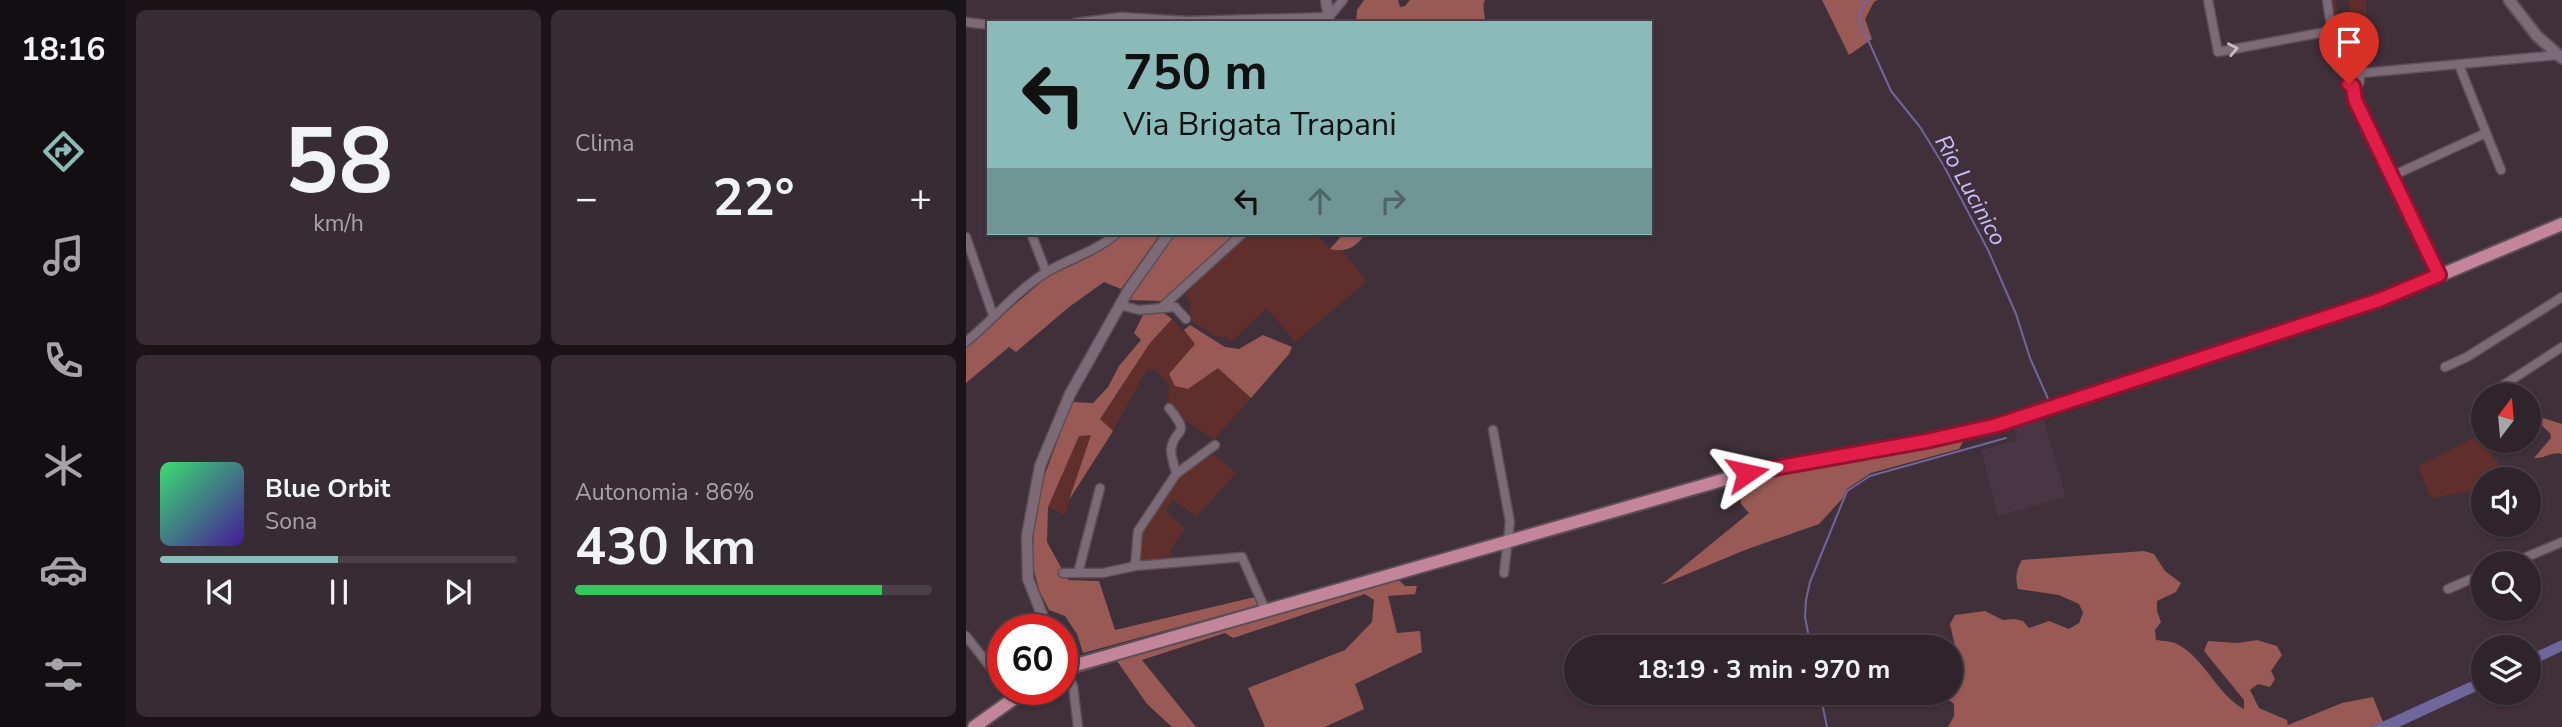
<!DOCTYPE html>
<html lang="it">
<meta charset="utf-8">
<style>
body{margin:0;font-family:"Nunito Sans",sans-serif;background:#372c34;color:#f1f3f6;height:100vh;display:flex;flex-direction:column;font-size:26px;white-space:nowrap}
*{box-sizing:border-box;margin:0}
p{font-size:23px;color:#a7a4a9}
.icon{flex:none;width:38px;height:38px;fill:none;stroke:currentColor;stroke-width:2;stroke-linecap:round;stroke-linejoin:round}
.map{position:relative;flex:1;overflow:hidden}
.panel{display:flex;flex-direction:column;gap:10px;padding:10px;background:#1a1418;width:840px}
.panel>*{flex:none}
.hud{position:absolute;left:21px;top:21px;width:665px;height:214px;border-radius:0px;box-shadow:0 2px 5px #0004,0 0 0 2px #4a4148;background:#8bbbb9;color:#111;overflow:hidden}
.needle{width:46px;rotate:16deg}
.fabs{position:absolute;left:1505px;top:383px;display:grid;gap:14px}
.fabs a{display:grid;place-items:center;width:70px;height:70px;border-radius:50%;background:#2f242c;box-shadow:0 2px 5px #0004,0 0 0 2px #4a4148;font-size:35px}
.speed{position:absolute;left:21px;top:614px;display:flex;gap:14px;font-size:35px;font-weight:700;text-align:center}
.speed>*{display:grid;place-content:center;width:91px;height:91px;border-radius:50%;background:#2f242c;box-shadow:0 2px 5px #0004,0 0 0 2px #4a4148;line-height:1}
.speed .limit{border:10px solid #d22;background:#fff;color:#111}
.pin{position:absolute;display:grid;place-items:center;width:60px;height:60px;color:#fff;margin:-72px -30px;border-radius:50% 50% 50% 0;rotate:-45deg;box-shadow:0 0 7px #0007}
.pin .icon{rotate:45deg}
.me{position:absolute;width:77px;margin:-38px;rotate:79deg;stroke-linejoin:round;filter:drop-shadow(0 0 5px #0008)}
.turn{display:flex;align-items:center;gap:24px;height:147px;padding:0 21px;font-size:32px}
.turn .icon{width:91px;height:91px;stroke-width:2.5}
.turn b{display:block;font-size:49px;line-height:60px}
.lanes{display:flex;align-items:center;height:66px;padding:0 21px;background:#0003;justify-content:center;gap:35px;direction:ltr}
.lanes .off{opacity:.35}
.big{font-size:52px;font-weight:700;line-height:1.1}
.panel .widget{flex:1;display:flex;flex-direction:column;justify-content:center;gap:10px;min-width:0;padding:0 24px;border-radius:10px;background:#372c34}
.panel .dial{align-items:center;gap:0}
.dial b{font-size:91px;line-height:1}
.song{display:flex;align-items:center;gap:21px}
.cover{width:84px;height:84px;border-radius:10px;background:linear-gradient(135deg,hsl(140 70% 55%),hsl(260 70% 35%))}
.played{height:7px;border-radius:4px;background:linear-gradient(90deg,#8bbbb9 50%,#4a4148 50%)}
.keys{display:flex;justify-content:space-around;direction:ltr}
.heat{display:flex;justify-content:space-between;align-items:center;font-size:38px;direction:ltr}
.charge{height:10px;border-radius:5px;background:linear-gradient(90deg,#34c759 86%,#4a4148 0)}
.panel .tiles{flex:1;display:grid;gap:10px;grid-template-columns:repeat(2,1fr)}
.trip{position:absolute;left:598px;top:635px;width:399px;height:70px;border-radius:35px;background:#2f242c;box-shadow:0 2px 5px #0004,0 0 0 2px #4a4148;font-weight:700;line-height:70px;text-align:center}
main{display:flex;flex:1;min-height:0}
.dock{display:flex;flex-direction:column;width:126px;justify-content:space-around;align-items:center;background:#130e12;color:#a7a4a9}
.dock .icon{width:49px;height:49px}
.dock .current{color:#8bbbb9}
.dock b{font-size:32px;color:#f1f3f6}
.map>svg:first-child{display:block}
.built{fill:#4a3544}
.green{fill:#612f2b}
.forest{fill:#995a55}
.water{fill:#6f669c}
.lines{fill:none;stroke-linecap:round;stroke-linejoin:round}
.stream{stroke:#6f669c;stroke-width:2}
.minor-casing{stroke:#5b4e57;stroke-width:11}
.tertiary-casing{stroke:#5b4e57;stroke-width:13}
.secondary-casing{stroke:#5b4e57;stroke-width:14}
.primary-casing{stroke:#5b4e57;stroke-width:16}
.minor{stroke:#7c6b76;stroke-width:8}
.tertiary{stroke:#7c6b76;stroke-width:10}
.secondary{stroke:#7c6b76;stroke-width:10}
.primary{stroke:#c28599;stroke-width:12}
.oneway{stroke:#c9bdc5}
.route-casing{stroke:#92132f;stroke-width:18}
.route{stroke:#e11d48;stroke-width:12}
.labels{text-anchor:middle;stroke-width:7;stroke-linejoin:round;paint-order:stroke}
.water-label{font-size:23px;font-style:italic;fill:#c7beff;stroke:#3f303a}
</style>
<main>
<nav class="dock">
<b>18:16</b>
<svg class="icon current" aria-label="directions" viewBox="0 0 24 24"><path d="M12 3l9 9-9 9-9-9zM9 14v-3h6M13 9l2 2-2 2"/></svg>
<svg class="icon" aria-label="music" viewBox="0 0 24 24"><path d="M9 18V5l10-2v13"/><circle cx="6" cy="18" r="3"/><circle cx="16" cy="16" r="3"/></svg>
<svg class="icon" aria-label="phone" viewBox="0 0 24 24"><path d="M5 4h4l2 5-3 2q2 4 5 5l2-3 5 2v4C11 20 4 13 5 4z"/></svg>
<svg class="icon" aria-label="climate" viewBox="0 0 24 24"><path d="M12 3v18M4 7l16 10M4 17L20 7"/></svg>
<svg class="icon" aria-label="car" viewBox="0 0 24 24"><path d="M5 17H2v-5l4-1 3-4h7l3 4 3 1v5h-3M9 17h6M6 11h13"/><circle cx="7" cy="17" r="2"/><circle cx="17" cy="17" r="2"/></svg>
<svg class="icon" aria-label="filters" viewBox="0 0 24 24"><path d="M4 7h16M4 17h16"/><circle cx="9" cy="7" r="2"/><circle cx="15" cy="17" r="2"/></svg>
</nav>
<section class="panel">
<div class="tiles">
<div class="widget dial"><b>58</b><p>km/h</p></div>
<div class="widget"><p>Clima</p>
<div class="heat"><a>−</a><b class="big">22°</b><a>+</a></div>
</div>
<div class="widget">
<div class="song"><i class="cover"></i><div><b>Blue Orbit</b><p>Sona</p></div></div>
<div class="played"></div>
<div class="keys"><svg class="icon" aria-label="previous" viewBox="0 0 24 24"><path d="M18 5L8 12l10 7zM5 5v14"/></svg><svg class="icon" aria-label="pause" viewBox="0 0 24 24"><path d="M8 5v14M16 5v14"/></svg><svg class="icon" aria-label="next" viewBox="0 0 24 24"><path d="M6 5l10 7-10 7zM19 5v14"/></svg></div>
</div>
<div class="widget"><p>Autonomia · 86%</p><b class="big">430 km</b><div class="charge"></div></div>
</div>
</section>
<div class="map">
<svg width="1596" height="727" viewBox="0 0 1596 727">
<rect width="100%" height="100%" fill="#3f303a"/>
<path class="built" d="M 1076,414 L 1100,497 L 1032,516 L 1015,450 L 1051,440 L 1047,426 Z"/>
<g class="green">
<path d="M 1367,0 L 1370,0 L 1373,29 L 1385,28 L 1383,0 L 1400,0 L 1401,30 L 1370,33 Z"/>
<path d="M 280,233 L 349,233 L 364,249 L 376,251 L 401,281 L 329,342 L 301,308 L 265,342 L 259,336 L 257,338 L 254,335 L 251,337 L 226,321 L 224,311 L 225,302 L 219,295 Z"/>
<path d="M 206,319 L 230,344 L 203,374 L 222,389 L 252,368 L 285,398 L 248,439 L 218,420 L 202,401 L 203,385 L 190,370 L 181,369 L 147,431 L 133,420 L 184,343 Z"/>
<path d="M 1516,426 L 1517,441 L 1543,479 L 1517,480 L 1517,489 L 1465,498 L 1452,466 L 1509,437 Z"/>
<path d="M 125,434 L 99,515 L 82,507 L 113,436 Z"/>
<path d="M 248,454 L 270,473 L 231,517 L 206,499 L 200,511 L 219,529 L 203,552 L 207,556 L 174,561 L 175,531 L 213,476 Z"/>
</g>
<g class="forest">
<path d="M 398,0 L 432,0 L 434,7 L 439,6 L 444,0 L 519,0 C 515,8 520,15 519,23 L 390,23 L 391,10 Z"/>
<path d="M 856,0 L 912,0 L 908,2 L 899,19 L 906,39 L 883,55 Z"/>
<path d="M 158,233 L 195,233 L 155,289 L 138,282 L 103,307 L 50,352 L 43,347 L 0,383 L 0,346 L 81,277 L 124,257 Z"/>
<path d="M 208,233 L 272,233 L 197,301 L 161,300 Z"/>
<path d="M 378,233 L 400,233 C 390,247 381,253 364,249 Z"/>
<path d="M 195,311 L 206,319 L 184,343 L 134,419 L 147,431 L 103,500 L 125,435 L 113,436 L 82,507 L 81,542 L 102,580 L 133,581 L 149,630 L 289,597 L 293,605 L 117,653 L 111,634 L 99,616 L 83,610 L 73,590 L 66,563 L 68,529 L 75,485 L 106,402 L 127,403 L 142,387 L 153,366 L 175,340 L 168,333 L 178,313 Z"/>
<path d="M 224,325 L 259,347 L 273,349 L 297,335 L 326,347 L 323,354 L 285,398 L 252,368 L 222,389 L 209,386 L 203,374 L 229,344 L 218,330 Z"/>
<path d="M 1577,418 L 1596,424 L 1596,454 C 1586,451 1579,459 1568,458 L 1585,438 L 1584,433 L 1573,423 Z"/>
<path d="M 1000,436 L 993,449 L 905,473 L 881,489 L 876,499 L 853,524 L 779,550 L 695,585 L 783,513 L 775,504 L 772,479 Z"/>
<path d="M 1178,551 L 1188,554 L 1199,571 L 1215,583 L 1210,592 L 1191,601 L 1191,611 L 1195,622 L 1189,630 L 1190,640 C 1197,641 1206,641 1211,644 C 1240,659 1250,694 1278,709 L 1278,700 L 1238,651 L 1242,641 L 1272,643 L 1291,640 L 1311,646 L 1316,655 L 1305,671 L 1309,679 L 1304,687 L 1292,684 L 1284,690 L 1293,708 L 1321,720 L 1322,725 L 1376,703 L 1407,697 L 1417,722 L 1405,727 L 982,727 L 988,716 L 988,704 L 974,693 L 985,693 L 985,671 L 987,669 L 984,647 L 989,646 L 984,624 L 989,615 L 1019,611 L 1037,620 L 1048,619 L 1057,621 L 1063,628 L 1083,621 L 1103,629 L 1113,623 L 1117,613 L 1113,604 L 1093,595 L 1052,589 C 1049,577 1050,570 1056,560 Z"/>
<path d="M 429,576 L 439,586 L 451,586 L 449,594 L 422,596 L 431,633 L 454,631 L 456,652 L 389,684 L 398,709 L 359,727 L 299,727 L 282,688 L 379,650 L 406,622 L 408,600 L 399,594 L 267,638 L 259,633 L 176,660 L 230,727 L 206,727 L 181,704 L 151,661 L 109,674 L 110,667 Z"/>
</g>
<g class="water">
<path d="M 1596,640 L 1596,651 L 1563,667 L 1563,655 Z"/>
<path d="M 1517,676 L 1517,688 L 1433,727 L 1405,727 Z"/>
</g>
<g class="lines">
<g class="stream">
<path d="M 902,0 L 896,5 L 893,20 L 925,91 L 954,127 L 978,166 L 1022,250 L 1050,314 L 1064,358 L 1083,401"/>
<path d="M 845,648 L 839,617 L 840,600 L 844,582 L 881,491 L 904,476 L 1040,438"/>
<path d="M 854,693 L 861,727"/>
</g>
<defs>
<g id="minor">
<path d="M 1242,0 L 1252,52 L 1364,31"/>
<path d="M 1361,0 L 1371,66 L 1382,77"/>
<path d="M 0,22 L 23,25"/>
<path d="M 108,23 L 155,17 L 221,21 L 363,17 L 377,0"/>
<path d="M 1493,65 L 1535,170"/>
<circle cx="1388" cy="80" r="6"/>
<path d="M 1393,76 L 1396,73 L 1593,55"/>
<path d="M 1387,86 L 1389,100 L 1473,275"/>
<path d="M 1426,176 L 1520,133"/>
<path d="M 65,233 L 80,272"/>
<path d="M 0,237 L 27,315"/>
<path d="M 154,305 L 173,310 L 209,307 L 220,319"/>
<path d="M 196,307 L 277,233"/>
<path d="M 0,342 C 27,320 49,292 79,273 C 103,258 130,252 151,233"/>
<path d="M 1479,367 L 1501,357 L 1596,297"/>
<path d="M 1522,395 L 1596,347"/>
<path d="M 203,408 C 227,438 208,426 205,450 C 205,457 209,467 210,474 L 172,531 L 169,566 L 276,557 L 299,609"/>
<path d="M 527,430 L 544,522 L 538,573"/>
<path d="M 210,474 L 249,445"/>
<path d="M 134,488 L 112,573 L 137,573 L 169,566"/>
<path d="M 1544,564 L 1596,542"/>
<path d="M 97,573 L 112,573"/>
<path d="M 1482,589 L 1517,574"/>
<path d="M 72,630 L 78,621"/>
<path d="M 0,636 L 37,683"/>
<path d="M 99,668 L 107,686 L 112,727"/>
</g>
<g id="tertiary">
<path d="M 360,23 L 363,17 L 360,0"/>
<path d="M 82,630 L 62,579 L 61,536 L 74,466 L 104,394 L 162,291 L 203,233"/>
</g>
<path id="secondary" d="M 1543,0 L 1571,36 L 1596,58"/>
<g id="primary">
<path d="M 96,669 L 781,473 L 960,441 L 1031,425 L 1413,301 L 1596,224"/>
<path d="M 8,727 L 60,690"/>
</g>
</defs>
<use href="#minor" class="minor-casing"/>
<use href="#tertiary" class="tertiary-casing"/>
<use href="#secondary" class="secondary-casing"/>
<use href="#primary" class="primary-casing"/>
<use href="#minor" class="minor"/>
<use href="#tertiary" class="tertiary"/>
<use href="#secondary" class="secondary"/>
<use href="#primary" class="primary"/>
</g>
<defs><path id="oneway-chevron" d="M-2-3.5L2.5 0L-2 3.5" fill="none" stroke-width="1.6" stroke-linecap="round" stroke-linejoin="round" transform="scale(1.75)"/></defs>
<use class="oneway" href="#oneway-chevron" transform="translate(1267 49) rotate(-11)"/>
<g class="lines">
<defs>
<path id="route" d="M 781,473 L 960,441 L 1031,425 L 1413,300 L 1473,275 L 1389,100 L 1387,86 L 1383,84"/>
</defs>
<use href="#route" class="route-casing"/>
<use href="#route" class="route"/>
</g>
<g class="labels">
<g class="water-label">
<text transform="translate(1005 190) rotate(61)" y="8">Rio Lucinico</text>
</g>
</g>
</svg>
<div class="fabs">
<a><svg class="needle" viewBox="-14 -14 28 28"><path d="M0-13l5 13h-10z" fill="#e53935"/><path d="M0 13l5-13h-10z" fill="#a7a4a9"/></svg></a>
<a><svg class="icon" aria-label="sound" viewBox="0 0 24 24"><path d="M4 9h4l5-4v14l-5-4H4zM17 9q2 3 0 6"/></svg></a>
<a><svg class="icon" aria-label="search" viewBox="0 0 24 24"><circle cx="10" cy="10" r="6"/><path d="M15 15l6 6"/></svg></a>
<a><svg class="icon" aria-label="layers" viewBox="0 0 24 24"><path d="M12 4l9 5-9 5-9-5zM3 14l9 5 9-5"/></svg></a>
</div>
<div class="speed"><div class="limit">60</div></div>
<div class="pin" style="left:1383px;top:84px;background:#d93025"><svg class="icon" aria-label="arrive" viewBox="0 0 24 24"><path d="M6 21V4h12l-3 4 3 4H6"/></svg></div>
<svg class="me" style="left:781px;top:473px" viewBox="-20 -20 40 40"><path d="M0-17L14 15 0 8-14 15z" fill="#e11d48" stroke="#fff" stroke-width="4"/></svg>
<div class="trip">18:19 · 3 min · 970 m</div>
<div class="hud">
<div class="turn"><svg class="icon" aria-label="left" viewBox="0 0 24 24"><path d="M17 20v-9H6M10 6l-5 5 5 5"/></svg><div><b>750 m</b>Via Brigata Trapani</div></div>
<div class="lanes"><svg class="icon" aria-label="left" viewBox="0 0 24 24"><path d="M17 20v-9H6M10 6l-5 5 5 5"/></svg><svg class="icon off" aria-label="ahead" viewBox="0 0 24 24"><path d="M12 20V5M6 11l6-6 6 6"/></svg><svg class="icon off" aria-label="right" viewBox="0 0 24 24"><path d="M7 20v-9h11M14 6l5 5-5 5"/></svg></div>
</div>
</div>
</main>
